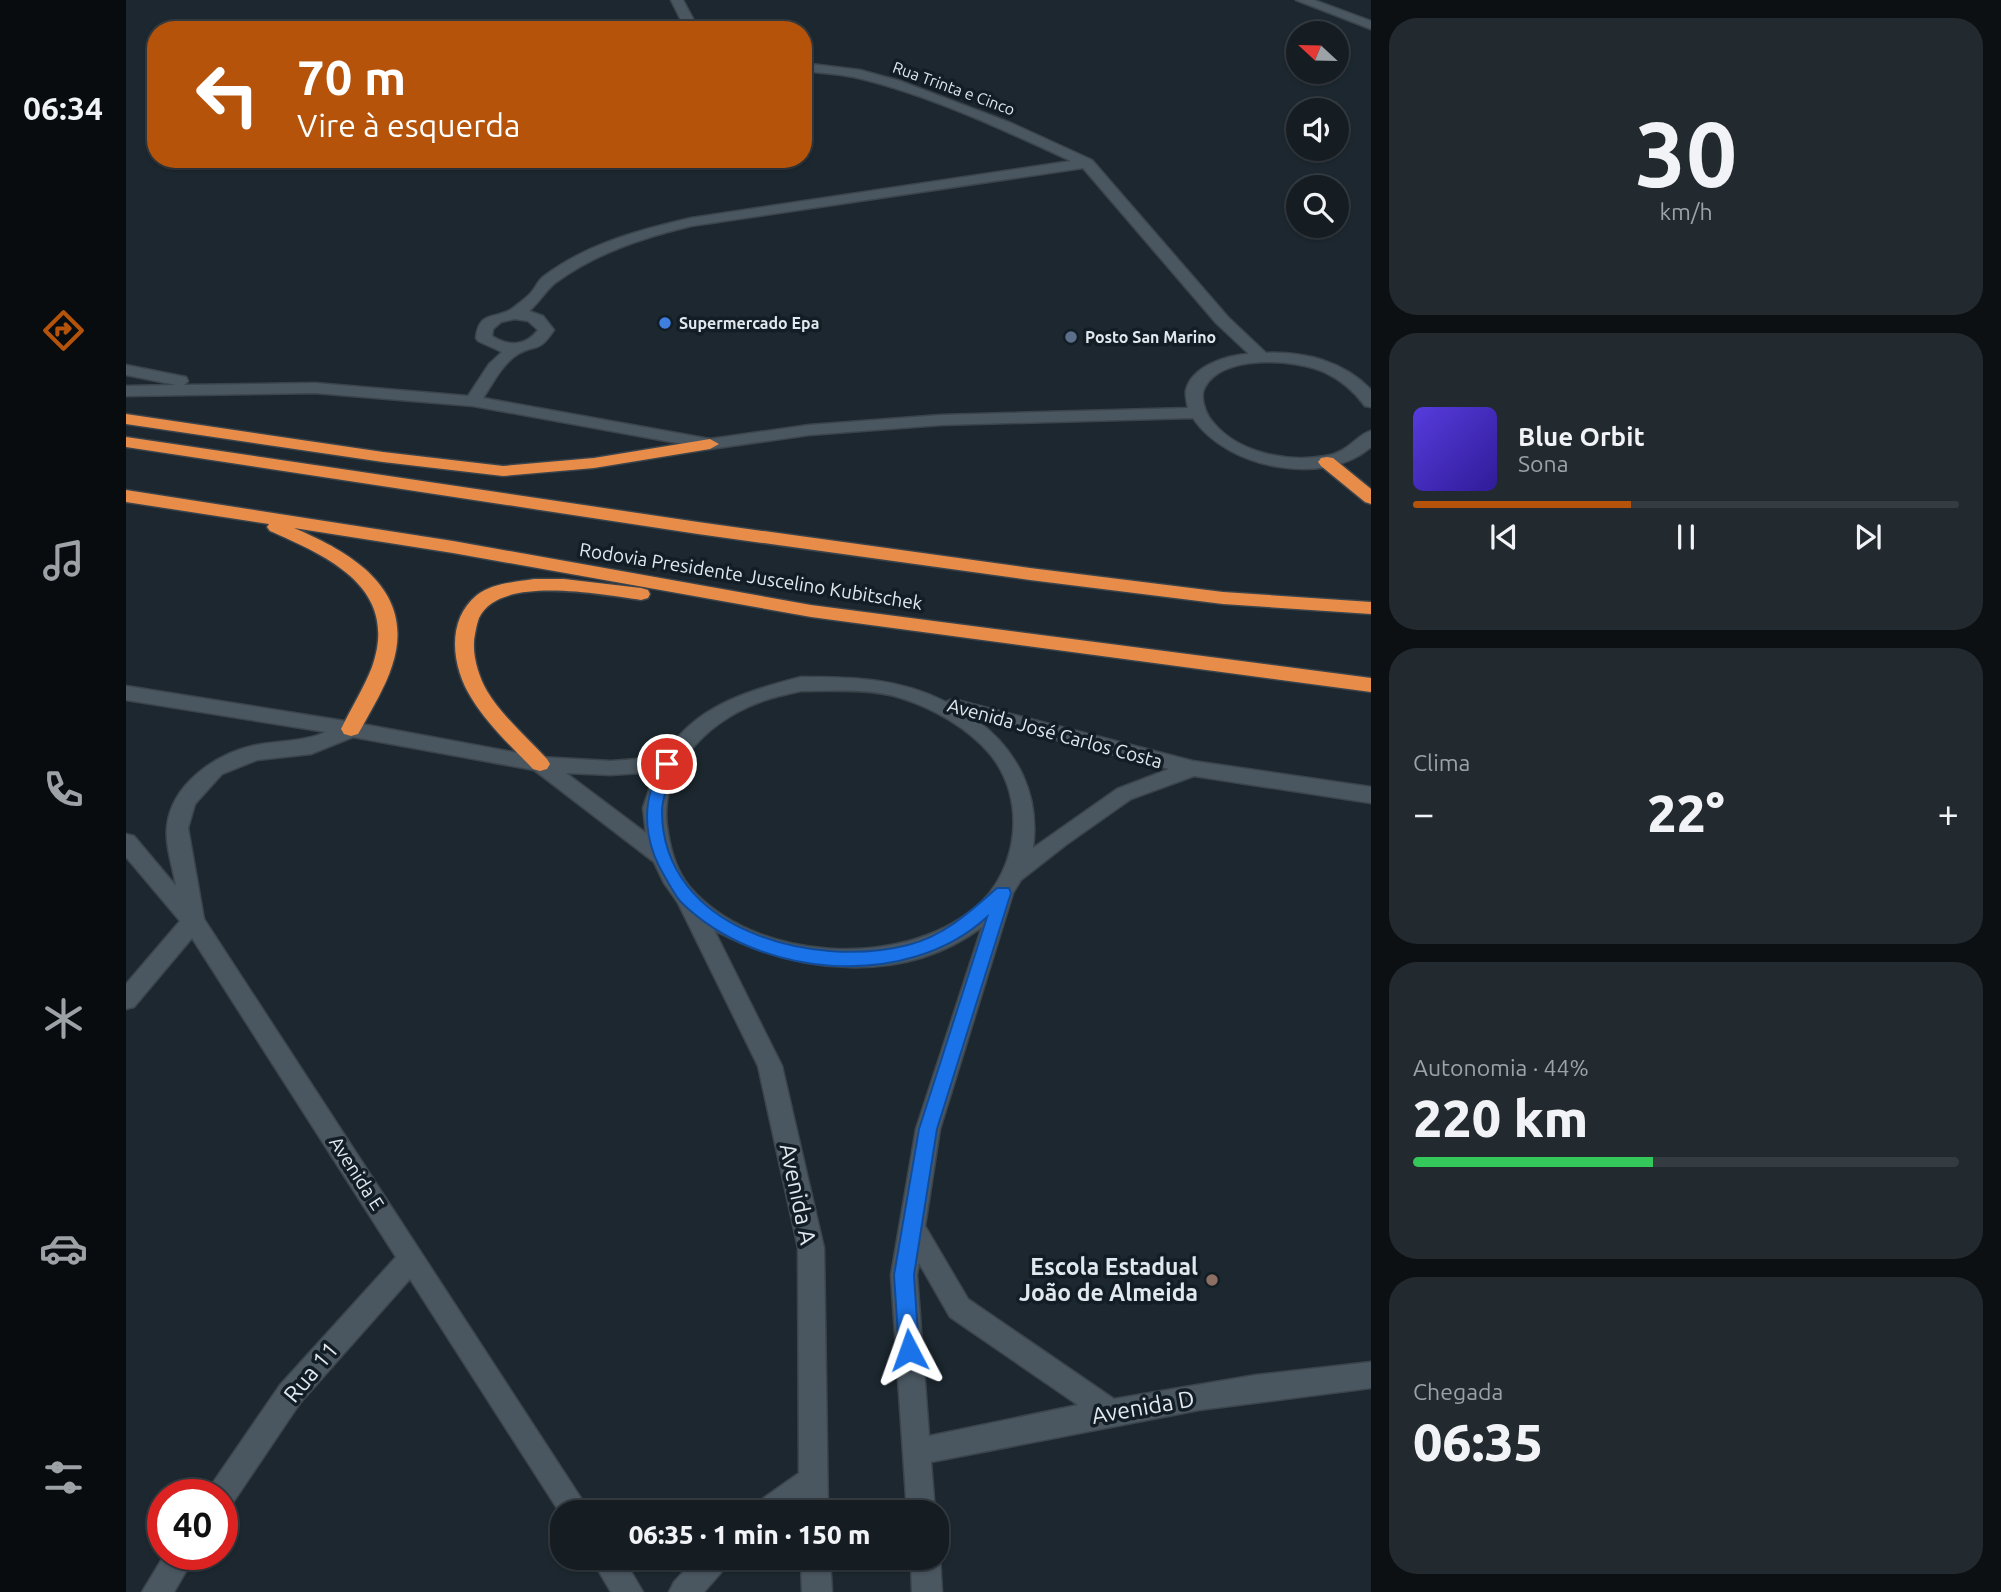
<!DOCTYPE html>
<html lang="pt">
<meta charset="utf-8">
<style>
body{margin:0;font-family:Ubuntu,sans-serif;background:#222a30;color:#f1f3f6;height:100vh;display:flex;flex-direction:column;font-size:26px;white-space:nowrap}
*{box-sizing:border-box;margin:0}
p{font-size:23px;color:#9da2a6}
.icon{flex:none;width:38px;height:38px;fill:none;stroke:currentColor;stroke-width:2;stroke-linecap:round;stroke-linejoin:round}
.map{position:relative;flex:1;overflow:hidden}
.panel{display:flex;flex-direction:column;gap:18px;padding:18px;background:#0c1013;width:630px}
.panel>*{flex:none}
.banner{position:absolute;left:21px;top:21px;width:665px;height:147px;border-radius:28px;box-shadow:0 2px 5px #0004,0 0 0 2px #343b41;background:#b45309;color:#fff;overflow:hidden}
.needle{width:46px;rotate:292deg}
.tools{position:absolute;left:1160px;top:21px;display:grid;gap:14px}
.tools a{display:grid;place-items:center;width:63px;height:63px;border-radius:50%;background:#151d23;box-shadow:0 2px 5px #0004,0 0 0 2px #343b41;font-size:35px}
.speed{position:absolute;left:21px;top:1479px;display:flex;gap:14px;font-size:35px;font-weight:700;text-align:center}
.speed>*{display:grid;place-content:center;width:91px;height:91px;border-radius:50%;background:#151d23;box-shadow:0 2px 5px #0004,0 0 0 2px #343b41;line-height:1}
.speed .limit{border:10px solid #d22;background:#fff;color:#111}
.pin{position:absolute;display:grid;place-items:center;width:60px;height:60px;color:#fff;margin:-30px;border:4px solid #fff;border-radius:50%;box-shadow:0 2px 7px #0007}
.me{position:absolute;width:77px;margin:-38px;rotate:356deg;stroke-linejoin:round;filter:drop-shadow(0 0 5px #0008)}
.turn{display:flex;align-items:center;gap:24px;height:147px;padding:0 35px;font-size:32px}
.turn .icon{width:91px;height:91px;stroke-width:2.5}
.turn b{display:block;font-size:49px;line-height:60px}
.big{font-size:52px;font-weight:800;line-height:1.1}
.panel .tile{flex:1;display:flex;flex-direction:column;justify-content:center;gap:10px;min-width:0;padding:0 24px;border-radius:28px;background:#222a30}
.panel .dial{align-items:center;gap:0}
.dial b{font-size:91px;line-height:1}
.song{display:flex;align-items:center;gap:21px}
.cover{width:84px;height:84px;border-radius:10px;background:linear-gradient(135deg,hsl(250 70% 55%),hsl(250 70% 35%))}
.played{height:7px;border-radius:4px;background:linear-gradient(90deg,#b45309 40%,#343b41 40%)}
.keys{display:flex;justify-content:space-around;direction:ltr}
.heat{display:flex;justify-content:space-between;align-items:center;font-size:38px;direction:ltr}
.charge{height:10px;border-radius:5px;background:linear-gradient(90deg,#34c759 44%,#343b41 0)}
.trip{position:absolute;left:424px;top:1500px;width:399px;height:70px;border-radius:28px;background:#151d23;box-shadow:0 2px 5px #0004,0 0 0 2px #343b41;font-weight:800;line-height:70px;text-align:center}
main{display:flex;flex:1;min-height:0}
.tabs{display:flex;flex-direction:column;width:126px;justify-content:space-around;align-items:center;background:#080c0e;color:#9da2a6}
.tabs .icon{width:49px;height:49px}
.tabs .on{color:#b45309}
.tabs b{font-size:32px;color:#f1f3f6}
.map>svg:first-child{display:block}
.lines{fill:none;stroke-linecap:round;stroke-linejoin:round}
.minor-casing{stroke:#3b444b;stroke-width:3}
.highway-casing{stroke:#3b444b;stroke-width:3}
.minor{fill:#4a5761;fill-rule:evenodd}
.highway{fill:#e88c4a;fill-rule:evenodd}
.route{fill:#1a73e8;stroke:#114b97;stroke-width:2}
.shop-dot{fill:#3f7fe0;stroke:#121d26;stroke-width:2.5}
.service-dot{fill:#5c6f8a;stroke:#121d26;stroke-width:2.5}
.education-dot{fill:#8d6e63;stroke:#121d26;stroke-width:2.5}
.labels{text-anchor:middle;stroke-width:7;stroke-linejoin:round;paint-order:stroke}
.far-street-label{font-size:16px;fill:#e1e8ee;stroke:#121d26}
.far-poi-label{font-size:16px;font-weight:bold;fill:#e1e8ee;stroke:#121d26;text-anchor:start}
.street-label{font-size:19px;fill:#e1e8ee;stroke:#121d26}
.near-street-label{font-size:23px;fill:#e1e8ee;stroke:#121d26}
.near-poi-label{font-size:23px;font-weight:bold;fill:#e1e8ee;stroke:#121d26;text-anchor:end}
</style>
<main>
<nav class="tabs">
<b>06:34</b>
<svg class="icon on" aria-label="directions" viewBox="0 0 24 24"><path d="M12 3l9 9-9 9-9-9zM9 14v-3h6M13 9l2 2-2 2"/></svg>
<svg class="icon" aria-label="music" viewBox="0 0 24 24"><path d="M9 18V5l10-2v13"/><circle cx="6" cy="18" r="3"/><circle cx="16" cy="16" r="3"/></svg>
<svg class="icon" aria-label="phone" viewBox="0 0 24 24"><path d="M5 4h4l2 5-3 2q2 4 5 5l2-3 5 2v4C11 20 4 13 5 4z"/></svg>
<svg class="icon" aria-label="climate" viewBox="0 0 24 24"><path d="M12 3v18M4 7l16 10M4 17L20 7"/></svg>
<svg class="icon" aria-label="car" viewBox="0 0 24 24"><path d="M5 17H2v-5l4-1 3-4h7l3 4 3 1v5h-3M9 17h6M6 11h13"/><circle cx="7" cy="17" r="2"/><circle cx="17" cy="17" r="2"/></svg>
<svg class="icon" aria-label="filters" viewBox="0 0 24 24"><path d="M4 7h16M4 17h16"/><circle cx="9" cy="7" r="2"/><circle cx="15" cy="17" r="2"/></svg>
</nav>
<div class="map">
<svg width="1245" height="1592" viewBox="0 0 1245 1592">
<rect width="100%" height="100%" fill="#1c272f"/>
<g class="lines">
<defs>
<g id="minor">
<path d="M 545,0 L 557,0 L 573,30 L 560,30 Z"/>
<path d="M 1170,0 L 1188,0 L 1245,21 L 1245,29 Z"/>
<path d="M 677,63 L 734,70 L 774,81 L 885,123 L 966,160 L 1102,317 L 1140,353 C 1178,351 1219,362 1245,390 L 1245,407 L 1239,406 C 1228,391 1215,380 1198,372 C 1169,359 1097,354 1079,387 C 1074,395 1078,409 1083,417 C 1107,452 1159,463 1199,456 C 1222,453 1230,435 1245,431 L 1245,447 C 1198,488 1100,468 1067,418 L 815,425 L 683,435 L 584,449 L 347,406 L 189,393 L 0,396 L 0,386 L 50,385 L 0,375 L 0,365 L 60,377 L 62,381 L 58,385 L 189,383 L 342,396 L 363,364 L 376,352 L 352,341 L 350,338 C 353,309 371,320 387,308 C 393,303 399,299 404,294 C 409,289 411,282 417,277 C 460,244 513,230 565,218 L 945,161 C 878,130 808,97 736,79 C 717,74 696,73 677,71 ZM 957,168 L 1090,323 L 1123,354 C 1101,355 1066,366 1060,390 C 1059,395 1061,403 1062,408 L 815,415 L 683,425 L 584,439 L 357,398 C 367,383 377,363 392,354 C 411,343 412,354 428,330 L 417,316 L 403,311 C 413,303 420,290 429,283 C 470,253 516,238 565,226 ZM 389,319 L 402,321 L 412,330 C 400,346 383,347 366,336 L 367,329 L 375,322 Z"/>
<path d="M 675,677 C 726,677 773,678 820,702 L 827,699 L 1067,761 L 1245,787 L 1245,803 L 1068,776 L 1005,799 L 941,844 L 895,880 L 887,893 L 814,1129 L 799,1226 L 842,1299 L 988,1399 L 1130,1375 L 1245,1362 L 1245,1388 L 1073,1410 L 805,1462 L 809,1512 L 781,1512 L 765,1275 L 790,1129 L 856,927 C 777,986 670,974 588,930 L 656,1066 L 698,1248 L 702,1512 L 674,1512 L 674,1506 L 666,1512 L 628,1512 L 632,1502 L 673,1473 L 672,1248 L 632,1066 L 552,903 L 538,883 L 528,862 L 408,770 L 227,737 L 185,754 L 131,760 L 96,774 L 69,804 L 62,828 L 78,919 L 464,1512 L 436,1512 L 436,1516 L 284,1279 L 174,1403 L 106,1504 L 96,1508 L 96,1494 L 82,1494 L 86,1484 L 154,1385 L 270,1257 L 66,938 L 8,1007 L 0,1009 L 0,984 L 54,921 L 0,857 L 0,834 L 8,836 L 50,886 C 47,868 39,845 41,827 C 45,785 88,755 126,746 C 151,740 175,743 200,732 L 0,700 L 0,686 L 225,722 L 414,757 L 485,761 L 538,757 C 567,706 622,691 675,677 ZM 675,691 C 708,691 744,688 775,698 C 807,708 842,728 864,754 C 901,799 893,870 850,907 C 776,970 627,962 563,886 C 551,871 545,852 542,833 C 530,772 580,722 634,702 C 647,697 661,694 675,691 ZM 849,719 L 1043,769 L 991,789 L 907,848 C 914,795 892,750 849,719 ZM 529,772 L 517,808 L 520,833 L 440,773 L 485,775 ZM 793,1263 L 824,1317 L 952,1405 L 803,1436 L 791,1275 Z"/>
<path d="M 810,1550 L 814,1558 L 816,1592 L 786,1592 L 785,1558 L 810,1558 Z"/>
<path d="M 39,1554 L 70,1554 L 48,1592 L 16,1592 Z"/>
<path d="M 465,1558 L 497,1558 L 517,1592 L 485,1592 Z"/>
<path d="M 570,1558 L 604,1558 L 599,1568 L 578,1592 L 543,1592 L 548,1582 Z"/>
<path d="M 675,1558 L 704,1558 L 706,1592 L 676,1592 Z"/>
</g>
<g id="highway">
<path d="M 0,414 L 257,452 L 377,466 L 468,458 L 584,439 L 593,444 L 584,449 L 468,468 L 377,476 L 257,462 L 0,424 Z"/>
<path d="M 0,437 L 572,522 L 904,568 L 1097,592 L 1245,602 L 1245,614 L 1097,604 L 904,580 L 572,534 L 0,447 Z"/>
<path d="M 1201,457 L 1207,458 L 1245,489 L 1245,504 L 1239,502 L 1195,466 L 1192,462 L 1195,458 Z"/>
<path d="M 0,490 L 327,541 L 685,605 L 1245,678 L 1245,692 L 685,617 L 327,553 L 168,528 C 227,553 291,591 266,666 C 259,688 246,708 235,729 L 232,734 L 225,736 L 218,734 L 215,729 C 225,708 238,688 246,667 C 274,588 203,557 144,531 L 141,527 L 143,524 L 0,502 Z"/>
<path d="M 408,579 L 438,579 L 515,588 L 522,590 L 524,594 L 522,598 L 515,600 C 477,595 373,574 353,618 C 351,623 350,629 349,634 C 345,652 352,675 361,691 C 376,716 401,737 421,759 L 424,764 L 421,769 L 414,771 L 407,769 C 386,747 362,725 346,699 C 326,668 319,621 351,595 C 367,583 390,582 408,579 Z"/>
</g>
</defs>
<use href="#minor" class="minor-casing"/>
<use href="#highway" class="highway-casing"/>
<use href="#minor" class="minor"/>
<use href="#highway" class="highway"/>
</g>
<path class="route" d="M 541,759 L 549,764 C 545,778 536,796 536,811 C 536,930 687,969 782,945 C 818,936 844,912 871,888 L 883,888 L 885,893 L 811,1129 L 788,1275 L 793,1350 L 790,1357 L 783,1360 L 776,1357 L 773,1350 L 768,1275 L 793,1129 L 861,917 C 780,991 633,978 556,903 C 549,896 544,885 539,877 C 523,851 516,820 525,790 C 529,780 530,762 541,759 Z"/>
<circle class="shop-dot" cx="539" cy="323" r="7"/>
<circle class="service-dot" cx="945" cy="337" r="7"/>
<circle class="education-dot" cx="1086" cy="1280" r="7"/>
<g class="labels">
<g class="far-street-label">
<text transform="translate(828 88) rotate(20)" y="6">Rua Trinta e Cinco</text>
</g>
<g class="far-poi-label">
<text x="553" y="329">Supermercado Epa</text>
<text x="959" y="343">Posto San Marino</text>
</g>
<g class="street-label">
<text transform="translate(625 576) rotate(9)" y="7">Rodovia Presidente Juscelino Kubitschek</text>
<text transform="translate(929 733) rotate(15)" y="7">Avenida José Carlos Costa</text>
<text transform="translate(231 1173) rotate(57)" y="7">Avenida E</text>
</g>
<g class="near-street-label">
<text transform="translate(672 1194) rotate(78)" y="8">Avenida A</text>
<text transform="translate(185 1372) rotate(-50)" y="8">Rua 11</text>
<text transform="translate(1017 1407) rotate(-10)" y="8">Avenida D</text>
</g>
<g class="near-poi-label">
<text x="1072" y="1275">Escola Estadual<tspan x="1072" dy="26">João de Almeida</tspan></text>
</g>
</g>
</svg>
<div class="tools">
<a><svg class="needle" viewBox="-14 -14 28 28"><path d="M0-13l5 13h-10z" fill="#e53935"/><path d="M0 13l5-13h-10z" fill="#9da2a6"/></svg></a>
<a><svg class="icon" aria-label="sound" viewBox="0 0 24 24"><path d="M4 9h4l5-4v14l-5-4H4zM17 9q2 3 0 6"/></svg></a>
<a><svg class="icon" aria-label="search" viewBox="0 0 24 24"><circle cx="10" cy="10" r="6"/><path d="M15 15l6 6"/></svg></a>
</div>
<div class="speed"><div class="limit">40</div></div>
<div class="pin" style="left:541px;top:764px;background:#d93025"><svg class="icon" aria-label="arrive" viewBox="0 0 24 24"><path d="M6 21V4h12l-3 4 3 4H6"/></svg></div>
<svg class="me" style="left:783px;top:1350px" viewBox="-20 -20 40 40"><path d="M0-17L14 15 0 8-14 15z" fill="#1a73e8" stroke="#fff" stroke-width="4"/></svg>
<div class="trip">06:35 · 1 min · 150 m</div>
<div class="banner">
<div class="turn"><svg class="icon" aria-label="left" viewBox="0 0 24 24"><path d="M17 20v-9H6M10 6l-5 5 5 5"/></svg><div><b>70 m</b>Vire à esquerda</div></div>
</div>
</div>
<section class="panel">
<div class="tile dial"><b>30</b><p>km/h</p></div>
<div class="tile">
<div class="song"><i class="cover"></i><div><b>Blue Orbit</b><p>Sona</p></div></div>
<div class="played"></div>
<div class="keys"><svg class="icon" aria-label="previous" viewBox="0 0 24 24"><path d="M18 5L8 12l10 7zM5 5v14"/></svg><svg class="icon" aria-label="pause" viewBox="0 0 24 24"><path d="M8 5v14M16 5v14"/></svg><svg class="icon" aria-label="next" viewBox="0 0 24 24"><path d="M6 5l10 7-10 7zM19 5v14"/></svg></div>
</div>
<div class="tile"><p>Clima</p>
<div class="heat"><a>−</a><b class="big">22°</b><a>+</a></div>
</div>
<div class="tile"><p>Autonomia · 44%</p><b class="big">220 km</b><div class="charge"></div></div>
<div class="tile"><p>Chegada</p><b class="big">06:35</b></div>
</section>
</main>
